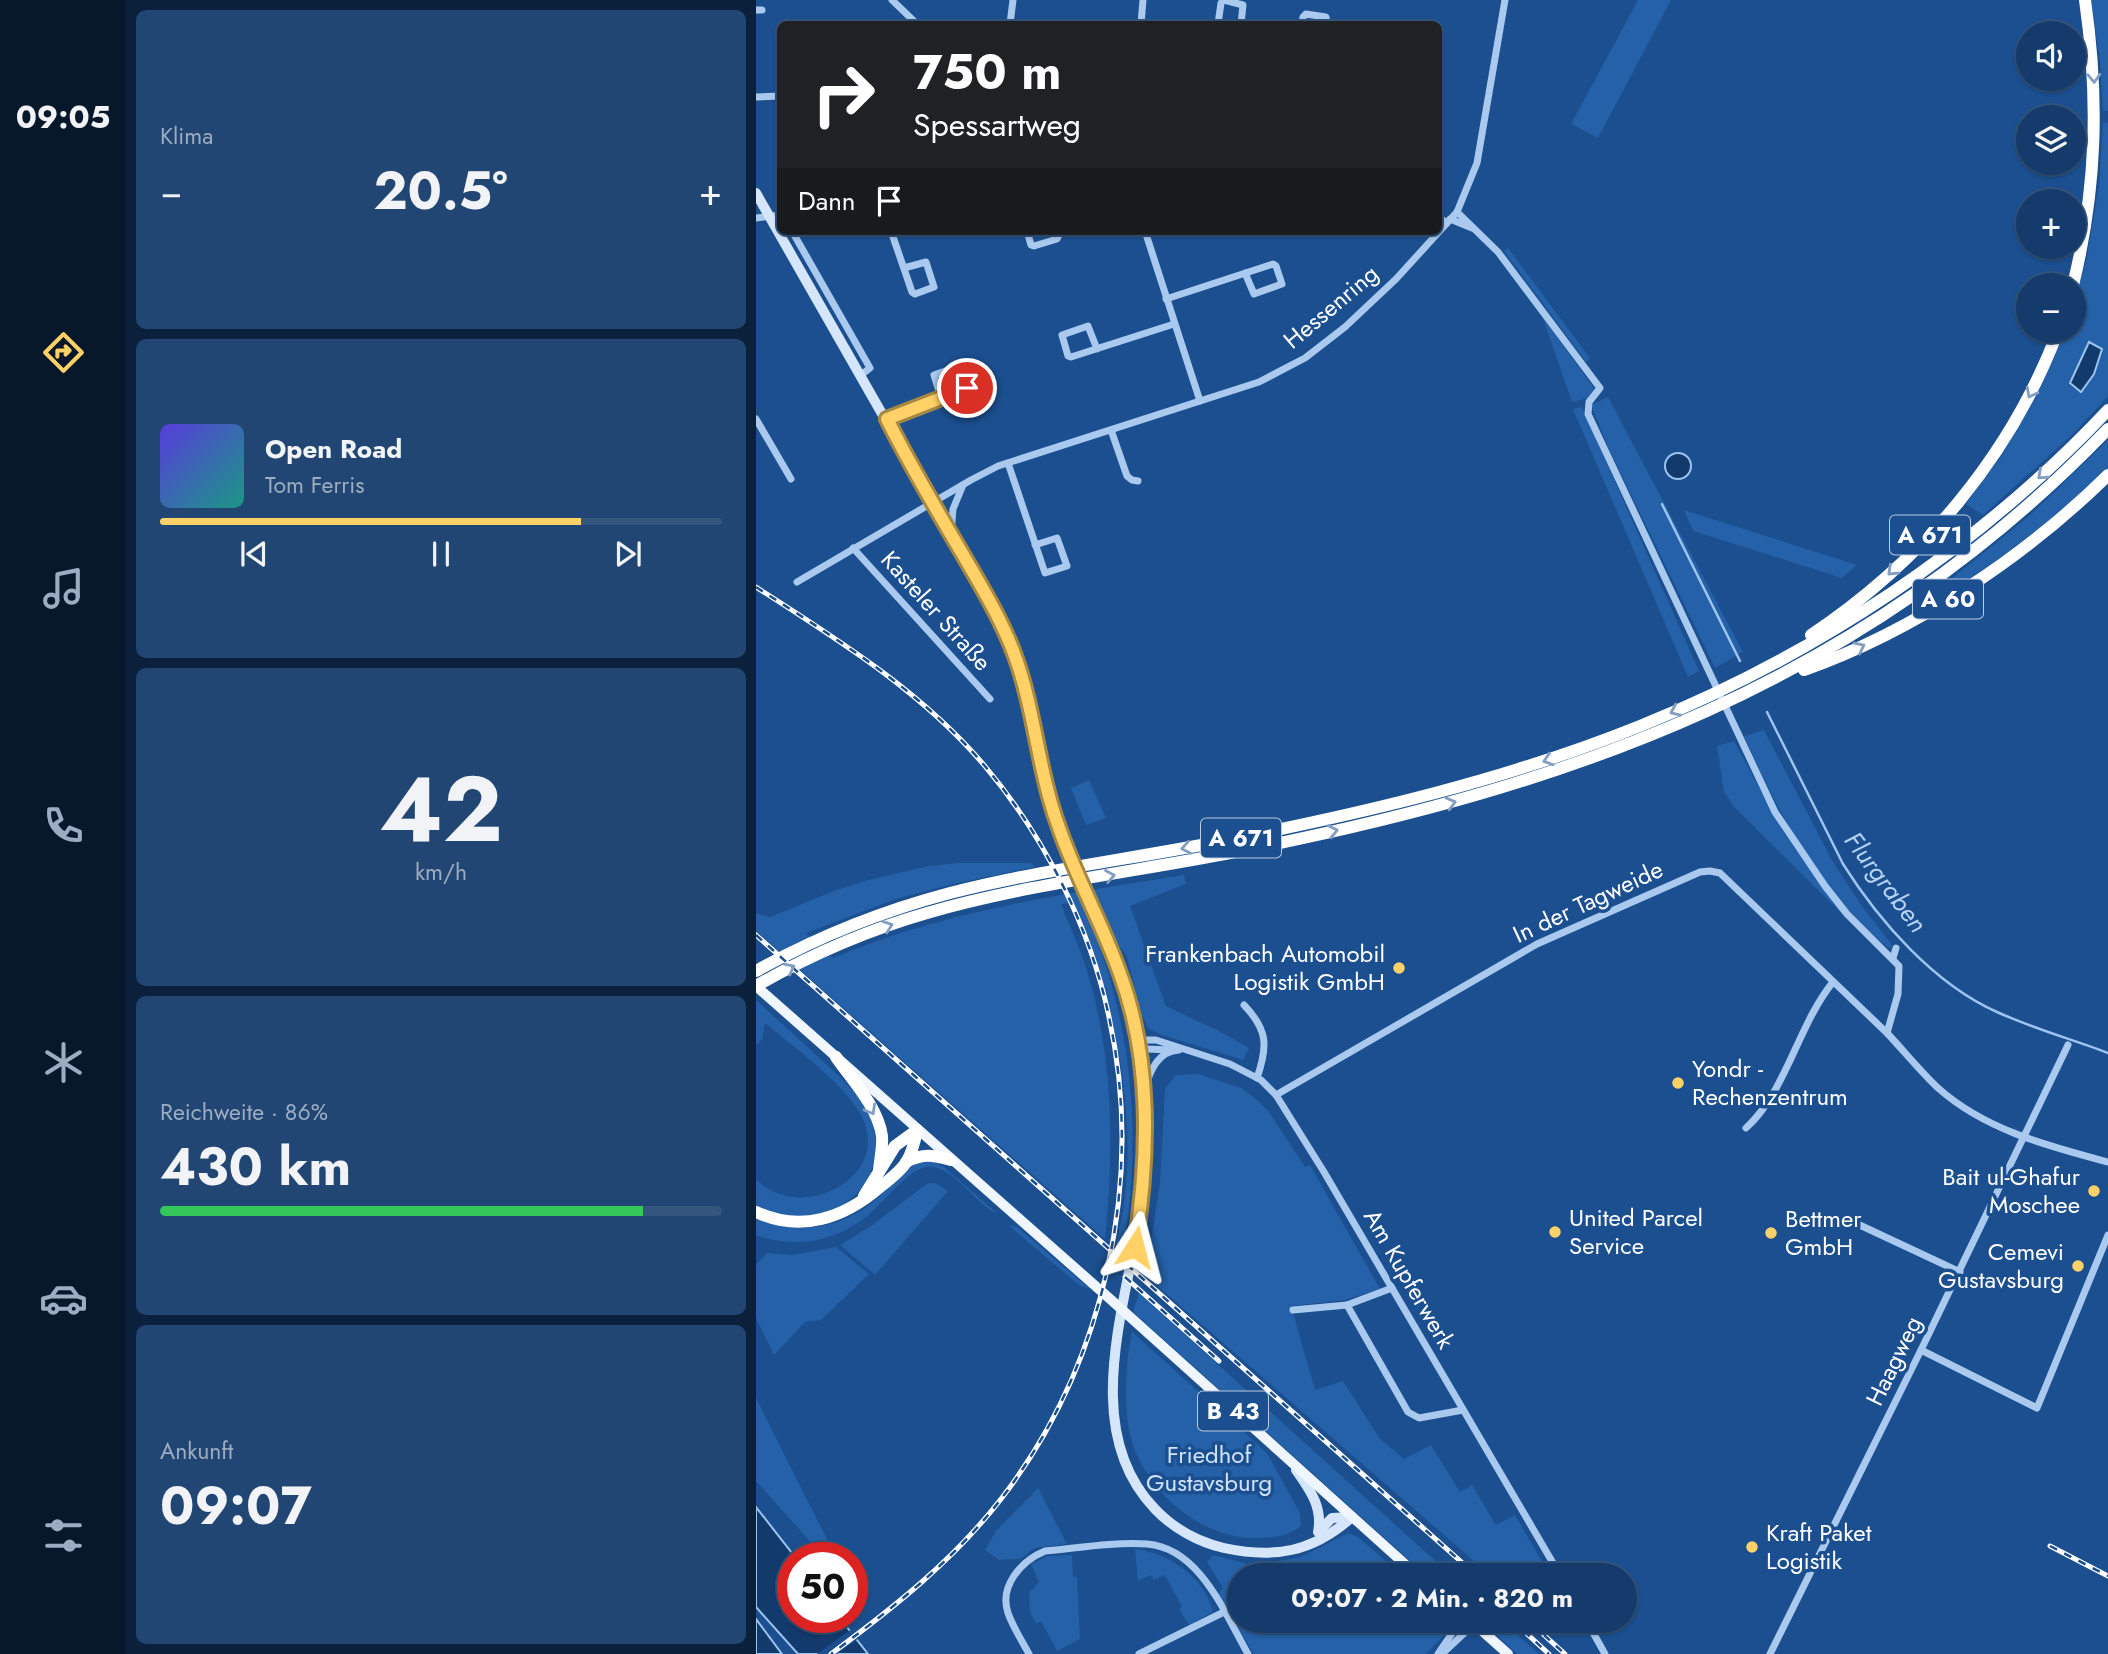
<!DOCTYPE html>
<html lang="de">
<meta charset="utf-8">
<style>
body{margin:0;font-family:Jost,sans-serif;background:#214673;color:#f1f3f6;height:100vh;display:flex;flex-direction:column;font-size:26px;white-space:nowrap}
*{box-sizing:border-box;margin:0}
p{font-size:23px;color:#9dadc1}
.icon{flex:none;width:38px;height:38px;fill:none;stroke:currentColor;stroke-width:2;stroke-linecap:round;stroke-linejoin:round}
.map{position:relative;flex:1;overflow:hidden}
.panel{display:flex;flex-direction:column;gap:10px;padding:10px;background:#0b203b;width:630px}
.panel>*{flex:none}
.guide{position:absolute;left:21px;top:21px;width:665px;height:214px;border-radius:10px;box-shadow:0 2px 5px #0004,0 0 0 2px #33557e;background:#202124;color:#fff;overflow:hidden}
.fabs{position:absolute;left:1260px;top:21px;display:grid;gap:14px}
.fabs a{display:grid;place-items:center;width:70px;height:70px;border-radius:50%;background:#143b6b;box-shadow:0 2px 5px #0004,0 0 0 2px #33557e;font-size:35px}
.speed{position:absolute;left:21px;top:1542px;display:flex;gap:14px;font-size:35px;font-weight:700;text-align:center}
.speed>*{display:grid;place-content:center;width:91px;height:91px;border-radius:50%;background:#143b6b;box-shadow:0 2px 5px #0004,0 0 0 2px #33557e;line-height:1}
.speed .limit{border:10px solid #d22;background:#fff;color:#111}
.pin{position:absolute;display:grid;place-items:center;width:60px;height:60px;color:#fff;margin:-30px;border:4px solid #fff;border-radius:50%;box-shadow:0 2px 7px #0007}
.me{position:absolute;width:77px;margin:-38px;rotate:9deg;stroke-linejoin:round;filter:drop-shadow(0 0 5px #0008)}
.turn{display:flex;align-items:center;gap:24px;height:147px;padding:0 21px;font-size:32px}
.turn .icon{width:91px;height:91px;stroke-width:2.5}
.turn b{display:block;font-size:49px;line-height:60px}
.then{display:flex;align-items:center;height:66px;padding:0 21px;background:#0003;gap:14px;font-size:26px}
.big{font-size:52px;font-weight:700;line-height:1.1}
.panel .tile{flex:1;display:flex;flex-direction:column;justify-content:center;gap:10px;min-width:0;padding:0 24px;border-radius:10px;background:#214673}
.panel .dial{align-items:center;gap:0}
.dial b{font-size:91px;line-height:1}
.song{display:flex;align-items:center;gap:21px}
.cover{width:84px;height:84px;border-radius:10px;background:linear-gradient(135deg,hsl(250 70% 55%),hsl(170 70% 35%))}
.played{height:7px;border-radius:4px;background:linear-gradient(90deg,#ffd166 75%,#33557e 75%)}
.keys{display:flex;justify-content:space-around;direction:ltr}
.heat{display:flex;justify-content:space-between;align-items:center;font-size:38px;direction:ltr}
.charge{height:10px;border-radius:5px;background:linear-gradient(90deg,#34c759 86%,#33557e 0)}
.trip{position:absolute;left:471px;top:1563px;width:410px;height:70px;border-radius:35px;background:#143b6b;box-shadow:0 2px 5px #0004,0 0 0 2px #33557e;font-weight:700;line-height:70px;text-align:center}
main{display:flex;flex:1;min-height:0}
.menu{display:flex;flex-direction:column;width:126px;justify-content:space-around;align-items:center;background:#08182b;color:#9dadc1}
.menu .icon{width:49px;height:49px}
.menu .current{color:#ffd166}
.menu b{font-size:32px;color:#f1f3f6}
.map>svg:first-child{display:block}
.green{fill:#2461a8}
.water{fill:#123a6d;stroke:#9cc4f0;stroke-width:2}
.pier{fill:#1b4f8f}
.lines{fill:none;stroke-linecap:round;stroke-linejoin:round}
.stream{stroke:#9cc4f0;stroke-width:2.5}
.street{stroke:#a9c9ee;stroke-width:7}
.secondary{stroke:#d6e6fa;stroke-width:10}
.primary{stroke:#f0f6ff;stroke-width:10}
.highway{stroke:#fff;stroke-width:12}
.rail-casing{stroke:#fff;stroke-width:5}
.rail{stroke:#1b4f8f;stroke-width:2.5;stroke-dasharray:8;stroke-linecap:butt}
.oneway{stroke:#829ec1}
.route-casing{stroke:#a68842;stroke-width:18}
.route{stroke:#ffd166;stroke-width:12}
.poi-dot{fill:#ffd166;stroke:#1b4f8f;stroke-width:2.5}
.labels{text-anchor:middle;stroke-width:7;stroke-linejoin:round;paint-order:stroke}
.shield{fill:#1b4f8f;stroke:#bbcadd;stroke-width:2}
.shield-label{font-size:23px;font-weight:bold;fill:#fff}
.street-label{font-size:24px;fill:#fff;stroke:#1b4f8f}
.poi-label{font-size:24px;fill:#fff;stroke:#1b4f8f;text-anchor:start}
.park-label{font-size:24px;fill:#cfe3fa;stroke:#1b4f8f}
.water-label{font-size:26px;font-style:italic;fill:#b5d3f5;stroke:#1b4f8f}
</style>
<main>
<nav class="menu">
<b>09:05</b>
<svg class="icon current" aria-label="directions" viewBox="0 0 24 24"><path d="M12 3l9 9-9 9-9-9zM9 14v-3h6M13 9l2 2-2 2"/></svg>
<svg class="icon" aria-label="music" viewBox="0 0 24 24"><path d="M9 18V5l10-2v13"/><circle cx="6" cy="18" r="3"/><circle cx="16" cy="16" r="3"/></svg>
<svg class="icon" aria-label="phone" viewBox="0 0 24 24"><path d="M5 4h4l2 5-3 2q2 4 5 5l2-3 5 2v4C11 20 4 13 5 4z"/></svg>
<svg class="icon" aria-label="climate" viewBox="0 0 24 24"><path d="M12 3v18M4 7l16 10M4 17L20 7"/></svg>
<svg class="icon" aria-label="car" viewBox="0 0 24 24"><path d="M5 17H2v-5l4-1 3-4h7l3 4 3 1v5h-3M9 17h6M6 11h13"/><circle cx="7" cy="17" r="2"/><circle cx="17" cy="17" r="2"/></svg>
<svg class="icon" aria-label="filters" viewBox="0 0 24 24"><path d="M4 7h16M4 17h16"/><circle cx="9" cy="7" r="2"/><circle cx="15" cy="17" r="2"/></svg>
</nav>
<section class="panel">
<div class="tile"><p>Klima</p>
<div class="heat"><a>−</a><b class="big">20.5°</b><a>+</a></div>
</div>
<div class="tile">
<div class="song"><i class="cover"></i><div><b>Open Road</b><p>Tom Ferris</p></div></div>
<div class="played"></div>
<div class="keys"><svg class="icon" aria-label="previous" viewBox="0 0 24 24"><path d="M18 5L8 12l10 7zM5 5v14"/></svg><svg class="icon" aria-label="pause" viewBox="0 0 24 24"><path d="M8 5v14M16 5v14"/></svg><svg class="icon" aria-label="next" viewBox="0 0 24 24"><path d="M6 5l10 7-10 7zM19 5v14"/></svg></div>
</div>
<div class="tile dial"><b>42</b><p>km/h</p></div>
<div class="tile"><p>Reichweite · 86%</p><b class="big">430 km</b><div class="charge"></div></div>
<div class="tile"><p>Ankunft</p><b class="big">09:07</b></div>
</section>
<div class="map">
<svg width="1352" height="1654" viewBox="0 0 1352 1654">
<rect width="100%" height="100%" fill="#1b4f8f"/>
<g class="green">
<path d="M 882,0 L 915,0 L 842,138 L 815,124 Z"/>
<path d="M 1335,0 L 1352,0 L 1352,111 L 1347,111 L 1344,61 Z"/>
<path d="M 1347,122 L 1352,123 L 1352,396 L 1317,434 L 1227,515 L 1210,504 L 1246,455 L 1284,389 L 1309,331 L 1318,331 L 1318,303 L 1331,257 L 1343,185 Z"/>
<path d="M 752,248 L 834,358 L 830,362 L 748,251 Z"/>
<path d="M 787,318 L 838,388 L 832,398 L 816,402 Z"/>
<path d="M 852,397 L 987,652 L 959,668 L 853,449 L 835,405 Z"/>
<path d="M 826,407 L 943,671 L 932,677 L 817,409 Z"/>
<path d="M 1352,440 L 1352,468 C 1301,517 1254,553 1194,591 L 1189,591 L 1189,584 L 1273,516 Z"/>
<path d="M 928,510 L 1101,565 L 1086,578 L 937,531 Z"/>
<path d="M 1008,730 L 1077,862 L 1108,909 L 1136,945 L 1134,948 C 1124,943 1115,932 1106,924 C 1051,870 1019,805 988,736 Z"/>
<path d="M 978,741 L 1026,830 L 1073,896 L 1137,964 L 979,808 L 968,792 L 961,746 Z"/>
<path d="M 333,780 L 350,818 L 330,825 L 315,788 Z"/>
<path d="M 203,863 L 275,863 L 279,867 L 197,884 L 140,899 L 50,933 L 77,958 C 189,910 309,894 428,875 L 430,884 L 374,906 L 410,1006 L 465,1032 L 493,1048 L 487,1060 L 406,1035 L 392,1028 L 385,1013 L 371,957 L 353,931 L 343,900 L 325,902 C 376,1010 388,1137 366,1255 L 359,1248 C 389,1142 361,1001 318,903 L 305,904 C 314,927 325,950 332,974 C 358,1061 358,1150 349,1239 L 0,931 L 0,913 L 14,917 L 78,891 L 112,880 L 173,866 Z"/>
<path d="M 0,1000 C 19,1017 37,1034 56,1051 C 87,1080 127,1110 119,1157 C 116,1174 109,1187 96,1198 C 85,1208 51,1221 36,1218 C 24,1216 12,1211 0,1207 L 0,1179 C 42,1224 136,1180 106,1117 C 91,1085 36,1046 9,1023 L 6,1040 L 0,1045 Z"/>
<path d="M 442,1074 L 485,1088 L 500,1099 L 513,1112 L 549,1167 L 554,1165 L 624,1289 L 589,1300 L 535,1306 L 559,1390 L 587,1381 L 624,1439 L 648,1459 L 675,1445 L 704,1492 L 716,1485 L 740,1525 L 759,1515 L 794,1575 L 734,1575 L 390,1276 L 404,1182 L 409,1089 L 420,1075 Z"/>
<path d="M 163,1162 L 178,1162 L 188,1167 L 242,1214 C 220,1205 203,1173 178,1167 C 157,1162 128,1203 111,1216 C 80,1242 38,1249 0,1235 L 0,1219 C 46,1236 90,1228 126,1194 C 139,1182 148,1170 163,1162 Z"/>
<path d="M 172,1183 L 179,1183 L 192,1191 L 119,1275 L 84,1245 L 115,1226 Z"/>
<path d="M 252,1225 L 261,1227 L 334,1289 L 323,1285 Z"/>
<path d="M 80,1247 L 113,1274 L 65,1320 L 49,1322 L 18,1355 L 0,1318 L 0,1265 L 11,1253 L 37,1255 Z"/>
<path d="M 383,1293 L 685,1566 L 694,1575 L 670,1575 L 377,1312 Z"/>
<path d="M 376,1332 L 511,1453 L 544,1513 L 545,1526 C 533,1536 520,1537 505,1538 C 450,1541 398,1499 378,1448 C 366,1417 369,1364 376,1332 Z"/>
<path d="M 0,1398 L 80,1557 L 68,1557 L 0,1481 Z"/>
<path d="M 282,1488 L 311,1544 L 279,1548 L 264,1559 L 243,1560 L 229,1550 L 239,1532 Z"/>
<path d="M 592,1533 L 602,1537 L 646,1575 L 483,1575 L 483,1620 L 693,1621 L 688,1635 L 670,1654 L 498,1654 L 462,1594 L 467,1588 L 451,1562 L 457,1555 L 492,1564 L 529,1560 L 545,1557 Z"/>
<path d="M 379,1549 C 413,1553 449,1577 457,1612 L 433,1625 L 423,1609 L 426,1607 L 409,1575 L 398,1580 L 395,1575 L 382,1581 Z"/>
<path d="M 316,1555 L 317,1577 L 321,1577 L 324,1639 L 301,1651 L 285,1621 L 280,1624 L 274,1612 L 273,1593 L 283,1582 L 275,1564 L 292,1556 Z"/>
<path d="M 726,1621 L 746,1621 L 783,1654 L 761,1654 Z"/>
</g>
<g class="water">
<path d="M 1333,342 L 1346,349 L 1338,374 L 1325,392 L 1314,383 Z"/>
<circle cx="922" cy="466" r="13"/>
<path d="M 0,1507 L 39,1557 L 37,1558 L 37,1617 L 83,1617 L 112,1654 L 42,1654 L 0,1607 Z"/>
<path d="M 0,1619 L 26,1654 L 0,1654 Z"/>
</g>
<path class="pier" d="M 96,1629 L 103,1638 L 81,1654 L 61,1654 Z"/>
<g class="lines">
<g class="stream">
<path d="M 906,504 L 984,661"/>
<path d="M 1011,712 L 1087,864 C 1123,921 1178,984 1241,1012 C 1276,1028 1315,1039 1352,1053"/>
</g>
<g class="street">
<path d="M 136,0 L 161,24"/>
<path d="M 0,10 L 6,10"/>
<path d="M 254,24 L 257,0"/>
<path d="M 385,24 L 387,0"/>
<path d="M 462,24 L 465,3 L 468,0 L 487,5 L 485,24"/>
<path d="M 546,24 L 547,17 L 550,14 L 570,17 L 571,24"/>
<path d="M 0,97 L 24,96"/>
<path d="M 701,212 L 742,252 L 844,388 L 833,402 L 832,414 L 1019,812 L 1069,886 L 1091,914 L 1143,966 L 1142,994 L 1131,1033 C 1148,1051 1164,1071 1182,1088 C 1229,1130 1292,1146 1352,1162"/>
<path d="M 682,217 L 691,223"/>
<path d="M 0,218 L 24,215"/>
<path d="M 694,219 L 716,228"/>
<path d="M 36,231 L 114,368 L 105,375"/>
<path d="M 135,231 L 156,292 L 159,294 L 178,287 L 170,262 L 148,268"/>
<path d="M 271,231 L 275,245 L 278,246 L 301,239 L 303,235 L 302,231"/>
<path d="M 389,231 L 444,401"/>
<path d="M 410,299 L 517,264 L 520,266 L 526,284 L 498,294 L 489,273"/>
<path d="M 341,349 L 332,326 L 306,335 L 312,356 L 315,357 L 418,324"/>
<path d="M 0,419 L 35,479"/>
<path d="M 131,419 L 209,390 L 211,386 L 203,366 L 178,375 L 185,398"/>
<path d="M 355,430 L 371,476 L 376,480 L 382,481"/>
<path d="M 252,463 L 289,573 L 311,566 L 301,538 L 279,545"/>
<path d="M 195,533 L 197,509 L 207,485"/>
<path d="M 97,548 L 234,699"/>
<path d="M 41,582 L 215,480 L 242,466 L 503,382 L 549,358 L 589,327 L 640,279 L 701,212 L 721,163 L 749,0"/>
<path d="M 1137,958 L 1140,948"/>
<path d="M 488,1005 C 512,1030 512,1046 501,1078"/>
<path d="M 382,1040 L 400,1040 L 474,1064 L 505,1080 L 520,1095 L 568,1172 L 804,1575"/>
<path d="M 382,1041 L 391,1049 L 415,1050"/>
<path d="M 389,1088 C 394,1071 402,1051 423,1050"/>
<path d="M 520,1095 L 781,944 L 944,872 L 954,871 L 964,873 L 1131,1033"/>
<path d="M 990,1128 C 1030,1092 1042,1025 1077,982"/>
<path d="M 1093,1220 L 1204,1272"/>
<path d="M 636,1288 L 591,1305 L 652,1412 L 663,1418 L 707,1410"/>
<path d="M 537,1310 L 591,1305"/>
<path d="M 1165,1350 L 1281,1408 L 1352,1235"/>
<path d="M 830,1620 L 849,1654"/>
<path d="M 273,1654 C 266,1641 257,1627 252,1613 C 243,1586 265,1561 289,1551 C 322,1548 357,1542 391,1544 C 444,1548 469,1614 492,1654"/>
<path d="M 383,1654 L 468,1612"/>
<path d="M 682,1654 L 705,1620"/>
<path d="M 686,1654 L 718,1624"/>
<path d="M 1014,1654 L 1165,1350 L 1312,1045"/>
</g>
<g class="secondary">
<path d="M 0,193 L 242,617 C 253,642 264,667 270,693 C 280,737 286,780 301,822 C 326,895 369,961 382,1038 C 390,1091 392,1146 386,1199 C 374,1297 320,1427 399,1509 C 417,1528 442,1542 468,1548 C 519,1559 557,1552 596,1517"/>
<path d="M 540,1470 C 554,1490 567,1507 562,1532"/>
<path d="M 563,1531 L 576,1518 L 596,1517"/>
</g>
<g class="primary">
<path d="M 0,986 L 353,1298 L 661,1575"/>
<path d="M 714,1620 L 752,1654"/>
</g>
<g class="highway">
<path d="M 1317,285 C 1341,188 1343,98 1329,0"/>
<path d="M 1055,635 C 1166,561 1255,456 1302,331"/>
<path d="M 1048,670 C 1158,631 1269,557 1352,475"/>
<path d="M 0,971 C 61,937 126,911 194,893 C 283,870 376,859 466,841 C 608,813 750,780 884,726 C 1060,655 1222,548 1352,410"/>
<path d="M 0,986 C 54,955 112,930 171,913 C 272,884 377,872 479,852 C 818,786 1107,683 1352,429"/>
<path d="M 80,1057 C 96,1080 122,1107 126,1136 C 127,1147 124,1159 123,1170"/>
<path d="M 150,1162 C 167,1153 177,1155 195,1160"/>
<path d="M 108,1196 L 139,1146 L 161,1130"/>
<path d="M 0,1212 C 45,1233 88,1218 124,1187 C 133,1180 145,1171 151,1161 C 157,1151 159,1140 161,1130"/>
</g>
<defs>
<g id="rail">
<path d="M 0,587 C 82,640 164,690 228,765 C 288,836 334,926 353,1017 C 389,1182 348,1366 245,1499 C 197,1561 137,1608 75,1654"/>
<path d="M 0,935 L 720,1575"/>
<path d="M 369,1277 L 463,1361"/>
<path d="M 1294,1546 L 1352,1576"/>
<path d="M 756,1620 L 793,1654"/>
<path d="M 788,1635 L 809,1654"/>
</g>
</defs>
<use href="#rail" class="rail-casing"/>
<use href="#rail" class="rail"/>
</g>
<defs><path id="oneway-chevron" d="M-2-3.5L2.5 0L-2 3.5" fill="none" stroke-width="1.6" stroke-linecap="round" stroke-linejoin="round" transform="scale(1.75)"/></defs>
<g class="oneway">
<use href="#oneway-chevron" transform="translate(1338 78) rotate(88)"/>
<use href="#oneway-chevron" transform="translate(1275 393) rotate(117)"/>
<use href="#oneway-chevron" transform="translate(1286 475) rotate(138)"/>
<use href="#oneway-chevron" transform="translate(1136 571) rotate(137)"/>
<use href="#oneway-chevron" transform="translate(1104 647) rotate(-26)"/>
<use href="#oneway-chevron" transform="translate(919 711) rotate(156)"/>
<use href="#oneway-chevron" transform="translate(792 760) rotate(162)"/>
<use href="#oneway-chevron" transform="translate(695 803) rotate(-15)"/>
<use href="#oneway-chevron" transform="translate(577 831) rotate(-13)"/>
<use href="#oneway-chevron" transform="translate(430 848) rotate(169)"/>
<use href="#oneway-chevron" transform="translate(354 876) rotate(-10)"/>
<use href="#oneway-chevron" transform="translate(132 926) rotate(-19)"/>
<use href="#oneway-chevron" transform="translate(34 968) rotate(-27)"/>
<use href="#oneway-chevron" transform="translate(115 1110) rotate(60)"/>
</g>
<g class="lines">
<defs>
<path id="route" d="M 211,388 L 131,419 C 154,465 180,509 206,553 C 225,586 246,620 259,656 C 279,711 282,770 302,825 C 319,875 345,921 363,971 C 396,1058 393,1156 379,1247"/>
</defs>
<use href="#route" class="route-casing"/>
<use href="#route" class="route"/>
</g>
<g class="poi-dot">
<circle cx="643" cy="968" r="7"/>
<circle cx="922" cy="1083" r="7"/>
<circle cx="1338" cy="1191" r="7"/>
<circle cx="799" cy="1232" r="7"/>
<circle cx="1015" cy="1233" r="7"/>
<circle cx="1322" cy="1266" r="7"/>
<circle cx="996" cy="1547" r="7"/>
</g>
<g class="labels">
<g class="shield">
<rect x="1134" y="515.5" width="80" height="39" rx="5"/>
<rect x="1157" y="579.5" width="70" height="39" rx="5"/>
<rect x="445" y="818.5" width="80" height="39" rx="5"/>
<rect x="442" y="1391.5" width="70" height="39" rx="5"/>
</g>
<g class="shield-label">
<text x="1174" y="543">A 671</text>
<text x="1192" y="607">A 60</text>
<text x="485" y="846">A 671</text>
<text x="477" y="1419">B 43</text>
</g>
<g class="street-label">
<text transform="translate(575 307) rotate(-40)" y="8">Hessenring</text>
<text transform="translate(180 611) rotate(48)" y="8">Kasteler Straße</text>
<text transform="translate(832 902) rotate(-25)" y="8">In der Tagweide</text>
<text transform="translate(653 1279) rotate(60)" y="8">Am Kupferwerk</text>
<text transform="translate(1138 1361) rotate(-64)" y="8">Haagweg</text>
</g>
<g class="poi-label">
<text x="629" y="962" text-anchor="end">Frankenbach Automobil<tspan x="629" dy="28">Logistik GmbH</tspan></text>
<text x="936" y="1077">Yondr -<tspan x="936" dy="28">Rechenzentrum</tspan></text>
<text x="1324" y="1185" text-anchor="end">Bait ul-Ghafur<tspan x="1324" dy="28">Moschee</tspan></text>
<text x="813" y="1226">United Parcel<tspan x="813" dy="28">Service</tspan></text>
<text x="1029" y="1227">Bettmer<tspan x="1029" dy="28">GmbH</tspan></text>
<text x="1308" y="1260" text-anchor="end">Cemevi<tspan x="1308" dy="28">Gustavsburg</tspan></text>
<text x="1010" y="1541">Kraft Paket<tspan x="1010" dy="28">Logistik</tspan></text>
</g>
<g class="park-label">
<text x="453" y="1463">Friedhof<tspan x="453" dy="28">Gustavsburg</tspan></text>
</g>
<g class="water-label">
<text transform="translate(1130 882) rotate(53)" y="9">Flurgraben</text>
</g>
</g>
</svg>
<div class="fabs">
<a><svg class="icon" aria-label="sound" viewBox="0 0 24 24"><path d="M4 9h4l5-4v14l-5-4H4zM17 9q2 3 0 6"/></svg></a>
<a><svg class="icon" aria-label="layers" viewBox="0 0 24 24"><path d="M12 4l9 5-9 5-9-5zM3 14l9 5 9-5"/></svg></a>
<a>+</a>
<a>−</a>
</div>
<div class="speed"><div class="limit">50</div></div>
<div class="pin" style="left:211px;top:388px;background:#d93025"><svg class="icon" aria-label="arrive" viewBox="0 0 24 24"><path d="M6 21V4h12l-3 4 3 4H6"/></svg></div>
<svg class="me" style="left:379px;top:1247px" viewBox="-20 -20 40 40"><path d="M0-17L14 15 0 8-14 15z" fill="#ffd166" stroke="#fff" stroke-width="4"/></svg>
<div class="trip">09:07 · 2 Min. · 820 m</div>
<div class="guide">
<div class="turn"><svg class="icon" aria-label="right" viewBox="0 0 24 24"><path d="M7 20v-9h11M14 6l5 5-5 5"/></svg><div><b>750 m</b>Spessartweg</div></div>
<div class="then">Dann<svg class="icon" aria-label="arrive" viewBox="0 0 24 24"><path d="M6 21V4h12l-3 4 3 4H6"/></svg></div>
</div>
</div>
</main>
